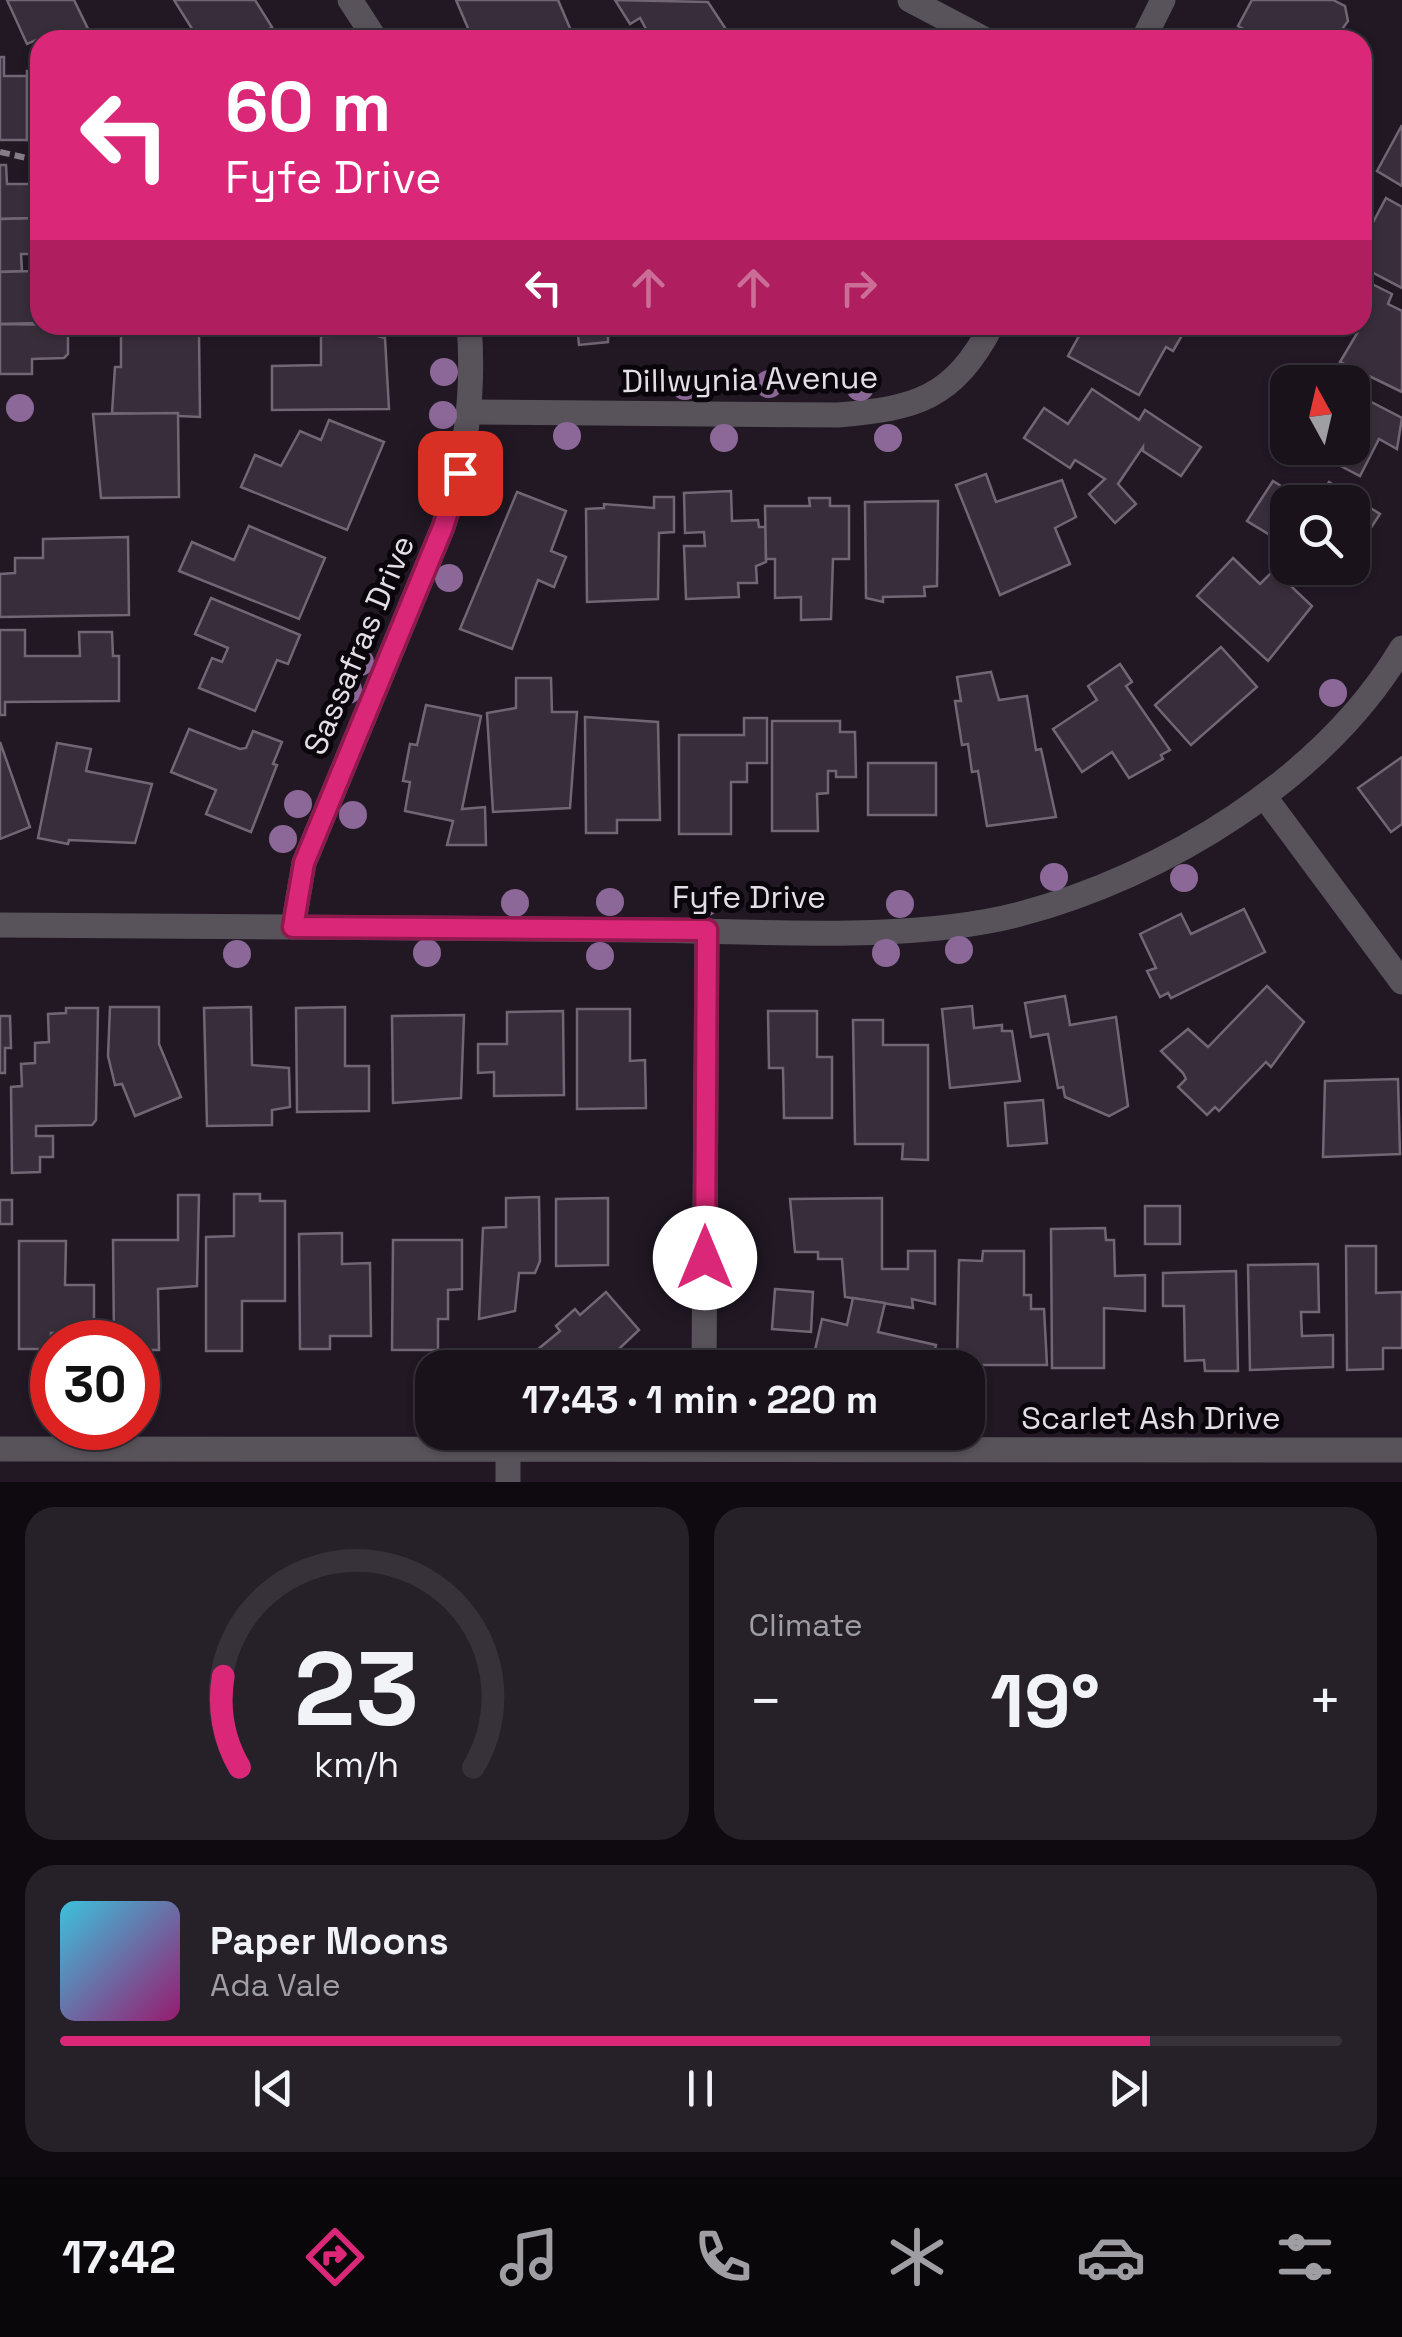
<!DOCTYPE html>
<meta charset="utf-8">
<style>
body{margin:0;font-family:"Space Grotesk",sans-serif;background:#262028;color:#f1f3f6;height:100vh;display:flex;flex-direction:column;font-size:38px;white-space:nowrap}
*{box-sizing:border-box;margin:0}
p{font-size:32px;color:#9f9ea3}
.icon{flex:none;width:55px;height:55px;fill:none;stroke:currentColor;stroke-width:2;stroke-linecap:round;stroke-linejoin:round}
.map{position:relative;height:1482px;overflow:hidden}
.side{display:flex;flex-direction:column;gap:25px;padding:25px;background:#0e0a0f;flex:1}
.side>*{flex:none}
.banner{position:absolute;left:30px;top:30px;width:1342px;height:305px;border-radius:30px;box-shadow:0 2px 8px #0004,0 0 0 2px #37323a;background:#db2777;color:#fff;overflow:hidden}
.needle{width:65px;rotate:352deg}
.fabs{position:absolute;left:1270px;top:365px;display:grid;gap:20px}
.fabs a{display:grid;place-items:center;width:100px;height:100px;border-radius:20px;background:#19121b;box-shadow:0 2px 8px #0004,0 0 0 2px #37323a;font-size:50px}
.speed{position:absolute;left:30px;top:1320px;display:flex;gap:20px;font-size:50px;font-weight:700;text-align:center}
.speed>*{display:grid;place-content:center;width:130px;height:130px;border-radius:50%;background:#19121b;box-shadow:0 2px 8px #0004,0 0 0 2px #37323a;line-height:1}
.speed .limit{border:15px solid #d22;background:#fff;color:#111}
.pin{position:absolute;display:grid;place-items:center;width:85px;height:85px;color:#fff;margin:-42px;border-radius:20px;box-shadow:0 5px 15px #0006}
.me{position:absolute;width:110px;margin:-55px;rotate:0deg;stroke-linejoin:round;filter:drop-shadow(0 0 8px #0008)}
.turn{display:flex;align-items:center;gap:35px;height:210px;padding:0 30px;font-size:45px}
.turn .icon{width:130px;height:130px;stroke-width:2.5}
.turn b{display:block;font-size:70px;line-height:85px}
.lanes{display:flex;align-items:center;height:95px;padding:0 30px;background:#0003;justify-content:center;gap:50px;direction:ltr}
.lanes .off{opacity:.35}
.big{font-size:75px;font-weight:800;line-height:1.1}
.side .card{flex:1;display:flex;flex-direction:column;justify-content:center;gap:15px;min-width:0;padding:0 35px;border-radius:30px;background:#262028}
.side .dial{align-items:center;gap:0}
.dial svg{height:260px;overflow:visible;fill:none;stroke:#37323a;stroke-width:7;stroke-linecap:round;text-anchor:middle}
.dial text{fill:#f1f3f6;stroke:none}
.song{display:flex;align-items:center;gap:30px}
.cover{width:120px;height:120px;border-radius:15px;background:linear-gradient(135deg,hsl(190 70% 55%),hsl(320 70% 35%))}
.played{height:10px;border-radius:5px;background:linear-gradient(90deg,#db2777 85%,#37323a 85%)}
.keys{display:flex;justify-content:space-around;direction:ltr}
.heat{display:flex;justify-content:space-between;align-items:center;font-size:55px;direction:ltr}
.side .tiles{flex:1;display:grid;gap:25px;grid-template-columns:1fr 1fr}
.card:last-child{grid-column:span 2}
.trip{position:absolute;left:415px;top:1350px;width:570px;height:100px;border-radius:30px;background:#19121b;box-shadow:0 2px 8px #0004,0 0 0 2px #37323a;font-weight:800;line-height:100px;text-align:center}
.dock{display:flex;height:160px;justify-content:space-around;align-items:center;background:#0a070b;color:#9f9ea3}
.dock .icon{width:70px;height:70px}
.dock .on{color:#db2777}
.dock b{font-size:45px;color:#f1f3f6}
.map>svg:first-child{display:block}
.building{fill:#382e3b;stroke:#726675;stroke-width:2.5}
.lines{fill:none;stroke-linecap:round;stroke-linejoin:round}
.path{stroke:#847c87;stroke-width:6;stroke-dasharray:10 5;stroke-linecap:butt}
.minor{stroke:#58535a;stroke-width:25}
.tree{fill:#8c6898}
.route-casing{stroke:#8e194d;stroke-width:25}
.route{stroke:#db2777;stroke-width:18}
.labels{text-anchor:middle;stroke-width:10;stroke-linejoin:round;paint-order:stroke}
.street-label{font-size:32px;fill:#e3dde6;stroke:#09050a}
</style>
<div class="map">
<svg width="1402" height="1482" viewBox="0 0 1402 1482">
<rect width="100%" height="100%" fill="#211824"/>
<g class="building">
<path d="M 7,0 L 74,0 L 90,33 L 62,40 L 58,31 L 27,44 Z"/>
<path d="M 174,0 L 255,0 L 272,27 L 258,36 L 261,40 L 199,40 Z"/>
<path d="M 456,0 L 558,0 L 575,40 L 473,40 Z"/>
<path d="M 615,0 L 708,2 L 733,40 L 669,40 L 666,36 L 652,40 L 640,18 L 630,24 Z"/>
<path d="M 1252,0 L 1333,0 L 1345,6 L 1348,21 L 1335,39 L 1265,40 L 1238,26 Z"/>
<path d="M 0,57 L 4,57 L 4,76 L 27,76 L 27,140 L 0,140 Z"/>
<rect x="27" y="71" width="13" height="69"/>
<path d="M 1402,125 L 1402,186 L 1377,171 Z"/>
<path d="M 0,165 L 6,165 L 7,184 L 40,184 L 40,218 L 0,219 Z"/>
<path d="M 1386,198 L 1402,207 L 1402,288 L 1362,267 L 1362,243 Z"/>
<path d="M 40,218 L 40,254 L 21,254 L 22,271 L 0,272 L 0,219 Z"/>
<path d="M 33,271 L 33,287 L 40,287 L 40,323 L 0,324 L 0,272 Z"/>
<path d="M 1362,279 L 1392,294 L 1388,304 L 1402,311 L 1402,392 L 1340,362 L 1362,325 L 1367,301 L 1362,299 Z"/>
<path d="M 0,324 L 68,325 L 68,354 L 64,358 L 32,359 L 32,374 L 0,374 Z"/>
<path d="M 153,325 L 191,325 L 191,333 L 199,333 L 200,417 L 112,413 L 115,367 L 121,367 L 121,332 L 153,332 Z"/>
<path d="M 577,325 L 614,325 L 615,335 L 608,335 L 608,342 L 579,345 Z"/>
<path d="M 662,325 L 708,325 L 708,326 L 663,332 Z"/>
<path d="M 1085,325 L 1172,325 L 1184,332 L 1173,351 L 1166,347 L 1139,395 L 1068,356 Z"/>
<path d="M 374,335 L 385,338 L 389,409 L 272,410 L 272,366 L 321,365 L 321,336 Z"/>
<path d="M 1092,389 L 1139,420 L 1145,410 L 1201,447 L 1181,476 L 1143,451 L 1143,447 L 1118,484 L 1136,504 L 1115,523 L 1089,494 L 1105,479 L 1075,460 L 1070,468 L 1024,438 L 1044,408 L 1068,424 Z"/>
<path d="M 1352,392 L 1402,418 L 1397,449 L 1379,439 L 1360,476 L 1306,448 L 1352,448 Z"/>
<path d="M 178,413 L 179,497 L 101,498 L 93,414 Z"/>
<path d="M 329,420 L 384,442 L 347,530 L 241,487 L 255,455 L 281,466 L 300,431 L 321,440 Z"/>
<path d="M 986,474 L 996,502 L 1062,480 L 1076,517 L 1055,528 L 1070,564 L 1000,595 L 956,485 Z"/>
<path d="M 1273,481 L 1307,502 L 1288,502 L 1288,546 L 1247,521 Z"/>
<path d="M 1329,482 L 1380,514 L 1352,557 L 1352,502 L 1316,502 Z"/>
<path d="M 731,491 L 732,521 L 758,520 L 759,527 L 766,527 L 766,562 L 756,566 L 757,583 L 738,583 L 739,597 L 686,599 L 684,546 L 705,546 L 704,532 L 685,533 L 684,493 Z"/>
<path d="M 517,492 L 566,511 L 551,551 L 566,557 L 554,587 L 538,580 L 512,649 L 460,629 Z"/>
<path d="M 654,497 L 674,497 L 674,532 L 659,533 L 658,599 L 587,602 L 586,509 L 604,508 L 604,504 L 654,508 Z"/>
<path d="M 809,498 L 830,498 L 830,506 L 849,506 L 849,559 L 833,559 L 831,619 L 801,620 L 801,597 L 775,598 L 775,559 L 766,559 L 765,506 L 810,506 Z"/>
<path d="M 938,501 L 937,586 L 924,587 L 925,596 L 883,597 L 883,602 L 866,598 L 865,502 Z"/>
<path d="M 249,526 L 325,558 L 299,619 L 179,571 L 192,542 L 234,560 Z"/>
<path d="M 128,537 L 129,615 L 0,617 L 0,574 L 15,573 L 15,558 L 43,558 L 43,539 Z"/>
<path d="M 1233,558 L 1260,584 L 1274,570 L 1312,606 L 1268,661 L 1197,596 Z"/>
<path d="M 211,598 L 300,635 L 288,664 L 277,660 L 255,711 L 199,688 L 212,658 L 222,662 L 228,648 L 195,634 Z"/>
<path d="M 0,630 L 25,630 L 25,656 L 80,656 L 79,632 L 112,632 L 113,656 L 119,656 L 119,701 L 5,702 L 5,715 L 0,715 Z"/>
<path d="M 1221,647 L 1257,687 L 1191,745 L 1155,705 Z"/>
<path d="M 1120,664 L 1132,682 L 1126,686 L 1170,750 L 1161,755 L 1163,759 L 1129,778 L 1112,752 L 1082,772 L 1053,729 L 1097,700 L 1088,686 Z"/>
<path d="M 991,672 L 999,700 L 1027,696 L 1036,750 L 1041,749 L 1056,817 L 987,826 L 978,771 L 972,772 L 968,744 L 962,745 L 955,701 L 961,701 L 957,677 Z"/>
<path d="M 516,678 L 551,678 L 552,712 L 577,712 L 570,808 L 493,812 L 487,713 L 516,708 Z"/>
<path d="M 426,705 L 481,716 L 462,809 L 485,807 L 486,845 L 447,845 L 453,821 L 405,811 L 410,782 L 403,781 L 410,744 L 417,745 Z"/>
<path d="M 585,717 L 658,722 L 660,820 L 617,820 L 617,833 L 586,833 Z"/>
<path d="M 744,718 L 767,718 L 767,763 L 747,763 L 747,782 L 731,782 L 731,834 L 679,834 L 679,735 L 744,735 Z"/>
<path d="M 772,721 L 840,721 L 840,732 L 855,732 L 856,777 L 836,777 L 836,771 L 828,771 L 828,793 L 817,794 L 818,831 L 772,831 Z"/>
<path d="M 189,729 L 240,749 L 246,748 L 253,731 L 282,742 L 273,764 L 277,765 L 251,832 L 206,814 L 216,790 L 171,772 Z"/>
<path d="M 0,742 L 30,827 L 0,839 Z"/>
<path d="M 57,743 L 91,749 L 86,771 L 152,784 L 135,843 L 69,840 L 68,844 L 38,838 Z"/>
<path d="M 1402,757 L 1402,824 L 1391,832 L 1358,788 Z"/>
<rect x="868" y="763" width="68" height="52"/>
<path d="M 1244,909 L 1265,952 L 1171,998 L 1168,993 L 1160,997 L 1147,971 L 1156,968 L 1140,934 L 1181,914 L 1191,934 Z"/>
<path d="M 1267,986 L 1304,1022 L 1271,1067 L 1266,1062 L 1219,1111 L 1215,1107 L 1207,1115 L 1178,1087 L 1186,1079 L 1183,1073 L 1161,1051 L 1188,1029 L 1208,1047 Z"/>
<path d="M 1065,996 L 1070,1025 L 1116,1017 L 1128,1106 L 1109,1116 L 1065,1097 L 1063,1087 L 1058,1088 L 1048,1034 L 1031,1037 L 1025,1003 Z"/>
<path d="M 972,1006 L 974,1028 L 1002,1025 L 1002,1031 L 1012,1031 L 1020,1081 L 950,1088 L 942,1009 Z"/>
<path d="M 110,1007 L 159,1007 L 159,1044 L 181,1097 L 135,1116 L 122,1084 L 115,1085 L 108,1056 Z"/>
<path d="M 251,1007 L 252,1065 L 289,1068 L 290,1107 L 272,1110 L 272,1125 L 207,1126 L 204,1008 Z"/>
<path d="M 345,1007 L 345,1066 L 369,1066 L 369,1111 L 297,1112 L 296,1008 Z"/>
<path d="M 66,1008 L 98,1008 L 96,1120 L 92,1125 L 36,1126 L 36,1136 L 53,1136 L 53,1157 L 40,1157 L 40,1172 L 12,1173 L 11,1087 L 22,1086 L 21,1064 L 35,1063 L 35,1043 L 49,1042 L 48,1014 L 66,1013 Z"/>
<path d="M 577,1009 L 630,1009 L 630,1061 L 645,1060 L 646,1108 L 577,1109 Z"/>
<path d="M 563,1011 L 564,1095 L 494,1096 L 494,1072 L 478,1073 L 478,1044 L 507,1044 L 507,1012 Z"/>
<path d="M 768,1011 L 817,1011 L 817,1057 L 832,1057 L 832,1118 L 784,1118 L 783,1068 L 769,1068 Z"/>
<path d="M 464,1015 L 461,1098 L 393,1103 L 392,1016 Z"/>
<path d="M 0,1016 L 10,1016 L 11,1048 L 5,1048 L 5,1073 L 0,1073 Z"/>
<path d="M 853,1020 L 883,1020 L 883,1045 L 928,1045 L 928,1160 L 902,1159 L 903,1144 L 855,1144 Z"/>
<path d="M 1398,1079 L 1400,1154 L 1323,1157 L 1325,1081 Z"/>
<path d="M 1043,1100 L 1047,1143 L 1008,1146 L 1005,1103 Z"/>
<path d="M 234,1194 L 260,1194 L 260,1201 L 285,1201 L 285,1301 L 242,1301 L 242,1351 L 206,1351 L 206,1237 L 234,1236 Z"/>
<path d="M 178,1195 L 199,1195 L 197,1286 L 158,1289 L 159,1350 L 138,1350 L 138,1342 L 114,1342 L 113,1240 L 178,1240 Z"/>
<path d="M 539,1197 L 540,1261 L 535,1273 L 519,1273 L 515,1311 L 479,1319 L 483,1228 L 506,1227 L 506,1198 Z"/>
<path d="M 608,1198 L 608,1265 L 556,1266 L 556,1199 Z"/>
<path d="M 882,1198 L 882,1269 L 908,1269 L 908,1251 L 935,1251 L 935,1304 L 912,1299 L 913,1308 L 845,1297 L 842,1259 L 818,1259 L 818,1252 L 795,1252 L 790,1199 Z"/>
<rect x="0" y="1200" width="12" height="24"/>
<rect x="1145" y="1206" width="35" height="38"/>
<path d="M 1105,1228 L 1106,1240 L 1114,1240 L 1115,1276 L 1145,1275 L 1145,1311 L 1104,1308 L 1104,1368 L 1052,1368 L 1051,1229 Z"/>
<path d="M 342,1233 L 342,1264 L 370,1263 L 371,1336 L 330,1336 L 330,1349 L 300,1349 L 299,1234 Z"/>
<path d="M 393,1240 L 462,1240 L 462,1289 L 448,1290 L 448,1319 L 438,1319 L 438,1350 L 392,1350 Z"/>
<path d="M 19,1241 L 66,1241 L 65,1285 L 94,1285 L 94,1333 L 51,1333 L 51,1349 L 19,1349 Z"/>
<path d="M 1346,1246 L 1376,1246 L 1376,1293 L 1402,1292 L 1402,1348 L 1383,1348 L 1383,1369 L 1347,1370 Z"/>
<path d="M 983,1251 L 1024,1251 L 1024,1295 L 1031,1295 L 1031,1309 L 1044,1309 L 1047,1365 L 957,1365 L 959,1260 L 982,1261 Z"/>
<path d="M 1318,1264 L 1319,1312 L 1301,1312 L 1302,1336 L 1333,1335 L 1333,1367 L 1250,1370 L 1248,1265 Z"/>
<path d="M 1236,1271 L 1238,1371 L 1205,1371 L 1204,1360 L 1185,1361 L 1184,1306 L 1163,1306 L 1163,1273 Z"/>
<path d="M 775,1289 L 813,1292 L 811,1332 L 772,1329 Z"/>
<path d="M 606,1292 L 639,1330 L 599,1368 L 507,1368 L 507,1351 L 537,1350 L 560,1331 L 556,1326 L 575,1309 L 580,1315 Z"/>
<path d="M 853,1298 L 885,1303 L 878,1332 L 936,1345 L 931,1368 L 811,1368 L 822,1319 L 847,1325 Z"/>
</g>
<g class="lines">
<path class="path" d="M 0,152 L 40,161"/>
<g class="minor">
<path d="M 350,0 L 376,40"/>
<path d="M 910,0 L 986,40"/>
<path d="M 1143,40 L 1163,0"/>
<path d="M 470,412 L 838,415 C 917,408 953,399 992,325"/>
<path d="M 1264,796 L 1402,982"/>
<path d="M 0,925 C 214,926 429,928 643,930 C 759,931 908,943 1020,914 C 1164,876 1324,779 1402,648"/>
<path d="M 293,927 L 304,863 L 443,527 C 465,459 475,396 469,325"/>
<path d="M 704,1368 L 707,930"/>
<path d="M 0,1449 L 1402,1450"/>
<path d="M 508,1453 L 508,1482"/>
</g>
</g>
<g class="tree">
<circle cx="444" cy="372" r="14"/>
<circle cx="769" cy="384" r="14"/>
<circle cx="685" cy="386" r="14"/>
<circle cx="860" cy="387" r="14"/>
<circle cx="20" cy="408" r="14"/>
<circle cx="443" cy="415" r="14"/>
<circle cx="567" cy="436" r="14"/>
<circle cx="724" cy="438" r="14"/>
<circle cx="888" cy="438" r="14"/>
<circle cx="449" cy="578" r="14"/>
<circle cx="360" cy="662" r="14"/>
<circle cx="348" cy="690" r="14"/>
<circle cx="1333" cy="693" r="14"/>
<circle cx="298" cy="804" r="14"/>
<circle cx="353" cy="815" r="14"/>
<circle cx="283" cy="839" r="14"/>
<circle cx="1054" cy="877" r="14"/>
<circle cx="1184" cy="878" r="14"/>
<circle cx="610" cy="902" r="14"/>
<circle cx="706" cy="902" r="14"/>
<circle cx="515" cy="903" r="14"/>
<circle cx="900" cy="904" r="14"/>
<circle cx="959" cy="950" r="14"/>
<circle cx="427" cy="953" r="14"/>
<circle cx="886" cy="953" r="14"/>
<circle cx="237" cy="954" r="14"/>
<circle cx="600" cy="956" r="14"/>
</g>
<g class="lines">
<defs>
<path id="route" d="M 460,473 L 443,527 L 304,863 L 293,927 L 707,930 L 705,1258"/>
</defs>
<use href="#route" class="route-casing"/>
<use href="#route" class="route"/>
</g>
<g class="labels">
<g class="street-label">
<text transform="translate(750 379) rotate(-1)" y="11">Dillwynia Avenue</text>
<text transform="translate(359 645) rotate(-67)" y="11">Sassafras Drive</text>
<text x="749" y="908">Fyfe Drive</text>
<text x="1151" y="1429">Scarlet Ash Drive</text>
</g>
</g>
</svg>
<div class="fabs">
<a><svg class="needle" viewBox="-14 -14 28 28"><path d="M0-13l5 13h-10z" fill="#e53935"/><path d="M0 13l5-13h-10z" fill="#9f9ea3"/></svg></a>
<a><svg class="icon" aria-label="search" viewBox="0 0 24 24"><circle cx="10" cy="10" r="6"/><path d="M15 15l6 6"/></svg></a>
</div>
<div class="speed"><div class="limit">30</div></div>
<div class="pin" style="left:460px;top:473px;background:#d93025"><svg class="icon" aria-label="arrive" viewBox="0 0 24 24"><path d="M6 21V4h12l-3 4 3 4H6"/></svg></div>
<svg class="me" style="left:705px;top:1258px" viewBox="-20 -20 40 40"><circle r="19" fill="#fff"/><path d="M0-13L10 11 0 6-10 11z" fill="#db2777"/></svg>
<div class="trip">17:43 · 1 min · 220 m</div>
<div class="banner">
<div class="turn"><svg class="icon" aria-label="left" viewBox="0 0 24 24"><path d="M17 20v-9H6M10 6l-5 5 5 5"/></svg><div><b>60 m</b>Fyfe Drive</div></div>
<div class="lanes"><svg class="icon" aria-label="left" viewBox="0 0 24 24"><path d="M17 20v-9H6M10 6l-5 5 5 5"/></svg><svg class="icon off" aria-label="ahead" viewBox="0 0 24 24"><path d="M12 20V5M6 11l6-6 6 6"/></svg><svg class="icon off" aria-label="ahead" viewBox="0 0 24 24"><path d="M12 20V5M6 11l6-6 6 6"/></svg><svg class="icon off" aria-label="right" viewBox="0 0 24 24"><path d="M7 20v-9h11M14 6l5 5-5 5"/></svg></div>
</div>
</div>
<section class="side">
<div class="tiles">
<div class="card dial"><svg viewBox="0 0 100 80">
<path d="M14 69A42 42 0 1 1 86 69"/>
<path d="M14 69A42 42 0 0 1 9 41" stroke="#db2777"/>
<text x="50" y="56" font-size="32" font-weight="700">23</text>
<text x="50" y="72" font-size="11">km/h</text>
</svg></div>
<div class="card"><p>Climate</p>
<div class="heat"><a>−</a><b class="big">19°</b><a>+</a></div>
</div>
<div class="card">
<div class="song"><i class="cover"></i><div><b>Paper Moons</b><p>Ada Vale</p></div></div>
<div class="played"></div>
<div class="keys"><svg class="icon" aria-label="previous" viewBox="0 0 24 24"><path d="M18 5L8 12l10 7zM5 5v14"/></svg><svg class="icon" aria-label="pause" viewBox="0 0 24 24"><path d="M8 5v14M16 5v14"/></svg><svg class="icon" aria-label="next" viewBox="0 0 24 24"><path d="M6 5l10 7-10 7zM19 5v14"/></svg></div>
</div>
</div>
</section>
<nav class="dock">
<b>17:42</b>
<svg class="icon on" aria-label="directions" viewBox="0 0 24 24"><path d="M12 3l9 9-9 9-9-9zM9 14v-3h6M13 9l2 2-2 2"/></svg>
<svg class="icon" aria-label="music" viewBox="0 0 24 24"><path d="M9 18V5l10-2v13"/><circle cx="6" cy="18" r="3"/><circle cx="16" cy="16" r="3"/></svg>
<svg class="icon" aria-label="phone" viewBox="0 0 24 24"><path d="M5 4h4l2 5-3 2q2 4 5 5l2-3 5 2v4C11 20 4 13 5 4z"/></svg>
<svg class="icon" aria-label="climate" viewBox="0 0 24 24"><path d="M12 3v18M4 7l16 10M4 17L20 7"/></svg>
<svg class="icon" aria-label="car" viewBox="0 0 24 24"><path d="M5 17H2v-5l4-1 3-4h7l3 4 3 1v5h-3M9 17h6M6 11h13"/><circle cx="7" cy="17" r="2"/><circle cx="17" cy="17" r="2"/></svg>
<svg class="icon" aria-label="filters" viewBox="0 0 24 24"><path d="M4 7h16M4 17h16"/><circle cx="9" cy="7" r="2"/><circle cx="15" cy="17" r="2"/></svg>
</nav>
